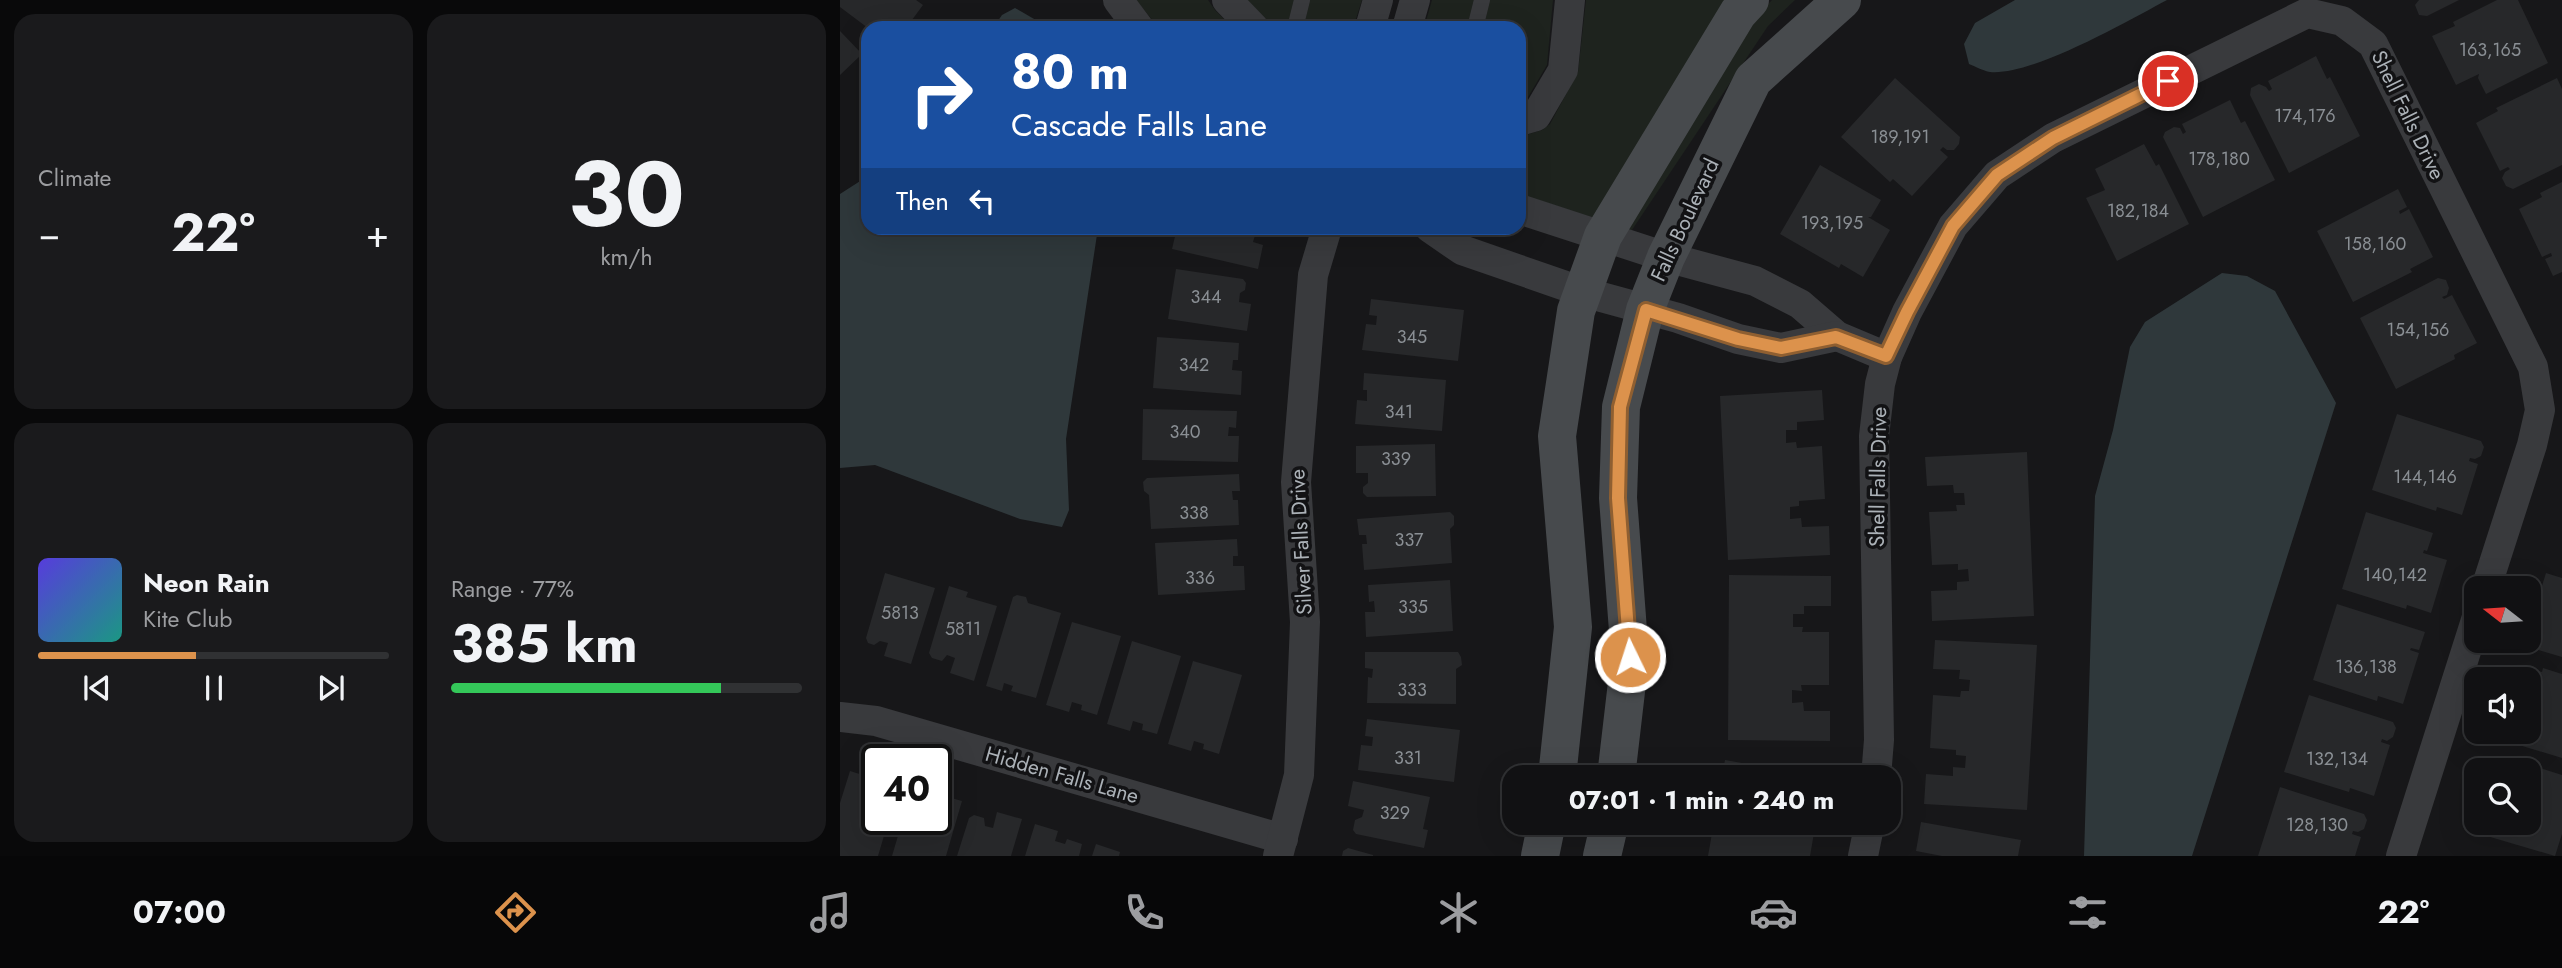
<!DOCTYPE html>
<meta charset="utf-8">
<style>
body{margin:0;font-family:Jost,sans-serif;background:#1a1a1c;color:#f1f3f6;height:100vh;display:flex;flex-direction:column;font-size:26px;white-space:nowrap}
*{box-sizing:border-box;margin:0}
p{font-size:23px;color:#9c9da0}
.icon{flex:none;width:38px;height:38px;fill:none;stroke:currentColor;stroke-width:2;stroke-linecap:round;stroke-linejoin:round}
.map{position:relative;flex:1;overflow:hidden}
.sheet{display:flex;flex-direction:column;gap:14px;padding:14px;background:#09090a;width:840px}
.sheet>*{flex:none}
.top-card{position:absolute;left:21px;top:21px;width:665px;height:214px;border-radius:21px;box-shadow:0 7px 28px #0002,0 0 0 2px #303133;background:#1a4fa0;color:#fff;overflow:hidden}
.needle{width:46px;rotate:287deg}
.buttons{position:absolute;left:1624px;top:576px;display:grid;gap:14px}
.buttons a{display:grid;place-items:center;width:77px;height:77px;border-radius:14px;background:#111113;box-shadow:0 7px 28px #0002,0 0 0 2px #303133;font-size:35px}
.speed{position:absolute;left:21px;top:744px;display:flex;gap:14px;font-size:35px;font-weight:700;text-align:center}
.speed>*{display:grid;place-content:center;width:91px;height:91px;border-radius:50%;background:#111113;box-shadow:0 7px 28px #0002,0 0 0 2px #303133;line-height:1}
.speed .limit{border:4px solid #111;border-radius:10px;background:#fff;color:#111}
.pin{position:absolute;display:grid;place-items:center;width:60px;height:60px;color:#fff;margin:-30px;border:4px solid #fff;border-radius:50%;box-shadow:0 2px 7px #0007}
.me{position:absolute;width:77px;margin:-38px;rotate:356deg;stroke-linejoin:round;filter:drop-shadow(0 0 5px #0008)}
.turn{display:flex;align-items:center;gap:24px;height:147px;padding:0 35px;font-size:32px}
.turn .icon{width:91px;height:91px;stroke-width:2.5}
.turn b{display:block;font-size:49px;line-height:60px}
.then{display:flex;align-items:center;height:66px;padding:0 35px;background:#0003;gap:14px;font-size:26px}
.big{font-size:52px;font-weight:700;line-height:1.1}
.sheet .card{flex:1;display:flex;flex-direction:column;justify-content:center;gap:10px;min-width:0;padding:0 24px;border-radius:21px;background:#1a1a1c}
.sheet .dial{align-items:center;gap:0}
.dial b{font-size:91px;line-height:1}
.song{display:flex;align-items:center;gap:21px}
.cover{width:84px;height:84px;border-radius:10px;background:linear-gradient(135deg,hsl(250 70% 55%),hsl(170 70% 35%))}
.played{height:7px;border-radius:4px;background:linear-gradient(90deg,#dc924c 45%,#303133 45%)}
.keys{display:flex;justify-content:space-around;direction:ltr}
.heat{display:flex;justify-content:space-between;align-items:center;font-size:38px;direction:ltr}
.charge{height:10px;border-radius:5px;background:linear-gradient(90deg,#34c759 77%,#303133 0)}
.sheet .tiles{flex:1;display:grid;gap:14px;grid-template-columns:repeat(2,1fr)}
.trip{position:absolute;left:662px;top:765px;width:399px;height:70px;border-radius:21px;background:#111113;box-shadow:0 7px 28px #0002,0 0 0 2px #303133;font-weight:700;line-height:70px;text-align:center}
.tab-bar{display:flex;height:112px;justify-content:space-around;align-items:center;background:#070708;color:#9c9da0}
.tab-bar .icon{width:49px;height:49px}
.tab-bar .active{color:#dc924c}
.tab-bar b{font-size:32px;color:#f1f3f6}
main{display:flex;flex:1;min-height:0}
.map>svg:first-child{display:block}
.green{fill:#1e231e}
.water{fill:#2f383b}
.building{fill:#27282a}
.lines{fill:none;stroke-linecap:round;stroke-linejoin:round}
.lane{stroke:#393a3d;stroke-width:16}
.street{stroke:#393a3d;stroke-width:30}
.secondary{stroke:#474a4d;stroke-width:38}
.route-casing{stroke:#8f5f31;stroke-width:18}
.route{stroke:#dc924c;stroke-width:12}
.labels{text-anchor:middle;stroke-width:7;stroke-linejoin:round;paint-order:stroke}
.number-label{font-size:18px;fill:#8a8f94}
.street-label{font-size:21px;fill:#abb1b7;stroke:#121214}
</style>
<main>
<section class="sheet">
<div class="tiles">
<div class="card"><p>Climate</p>
<div class="heat"><a>−</a><b class="big">22°</b><a>+</a></div>
</div>
<div class="card dial"><b>30</b><p>km/h</p></div>
<div class="card">
<div class="song"><i class="cover"></i><div><b>Neon Rain</b><p>Kite Club</p></div></div>
<div class="played"></div>
<div class="keys"><svg class="icon" aria-label="previous" viewBox="0 0 24 24"><path d="M18 5L8 12l10 7zM5 5v14"/></svg><svg class="icon" aria-label="pause" viewBox="0 0 24 24"><path d="M8 5v14M16 5v14"/></svg><svg class="icon" aria-label="next" viewBox="0 0 24 24"><path d="M6 5l10 7-10 7zM19 5v14"/></svg></div>
</div>
<div class="card"><p>Range · 77%</p><b class="big">385 km</b><div class="charge"></div></div>
</div>
</section>
<div class="map">
<svg width="1722" height="856" viewBox="0 0 1722 856">
<rect width="100%" height="100%" fill="#171719"/>
<g class="green">
<path d="M 296,0 L 368,0 L 375,10 L 393,28 L 319,28 Z"/>
<path d="M 407,0 L 522,0 L 513,28 L 435,28 Z"/>
<path d="M 592,0 L 713,0 L 707,65 L 684,104 L 679,106 L 679,28 L 584,28 Z"/>
<path d="M 746,0 L 888,0 L 754,218 L 679,194 L 679,137 L 702,130 L 710,124 L 738,72 Z"/>
<path d="M 932,0 L 955,0 L 928,26 L 792,230 L 786,229 L 911,22 Z"/>
</g>
<g class="water">
<path d="M 1175,0 L 1327,0 C 1288,21 1192,76 1150,72 C 1143,71 1135,66 1129,64 L 1124,44 L 1135,23 Z"/>
<path d="M 175,8 L 201,23 L 204,28 L 153,28 L 162,15 Z"/>
<path d="M 28,176 L 28,228 L 258,228 L 226,439 L 229,510 L 222,527 L 180,519 L 35,465 L 0,468 L 0,194 Z"/>
<path d="M 1382,273 L 1407,276 L 1435,291 L 1496,403 L 1352,856 L 1244,856 L 1255,496 L 1273,430 L 1290,347 L 1305,322 Z"/>
</g>
<g class="building">
<path d="M 0,0 L 76,0 L 83,5 L 66,28 L 28,28 L 0,7 Z"/>
<path d="M 1579,0 L 1619,0 L 1587,16 L 1579,15 L 1575,5 Z"/>
<path d="M 1657,0 L 1678,0 L 1708,63 L 1646,94 L 1638,78 L 1639,74 L 1616,85 L 1592,36 L 1615,26 L 1613,22 Z"/>
<path d="M 0,31 L 22,54 L 0,75 Z"/>
<path d="M 1476,56 L 1487,79 L 1490,77 L 1520,136 L 1449,173 L 1410,95 L 1411,88 L 1419,84 L 1426,87 L 1429,91 L 1432,89 L 1428,81 Z"/>
<path d="M 1055,78 L 1120,137 L 1119,144 L 1114,150 L 1107,150 L 1103,147 L 1100,150 L 1108,157 L 1072,196 L 1053,179 L 1050,182 L 1001,137 Z"/>
<path d="M 1717,78 L 1722,89 L 1722,165 L 1673,189 L 1666,186 L 1662,178 L 1665,172 L 1670,169 L 1668,167 L 1660,171 L 1636,123 L 1658,111 L 1656,108 Z"/>
<path d="M 1390,100 L 1401,123 L 1405,121 L 1435,180 L 1363,217 L 1323,137 L 1325,132 L 1334,127 L 1340,128 L 1343,134 L 1346,132 L 1342,124 Z"/>
<path d="M 1304,144 L 1316,166 L 1319,164 L 1349,224 L 1277,261 L 1246,198 L 1265,190 L 1255,169 Z"/>
<path d="M 980,165 L 1041,200 L 1031,217 L 1028,217 L 1050,230 L 1023,277 L 1001,264 L 999,268 L 940,234 Z"/>
<path d="M 1722,182 L 1722,272 L 1713,276 L 1705,259 L 1712,256 L 1711,253 L 1702,257 L 1679,209 L 1702,197 L 1700,193 Z"/>
<path d="M 1558,189 L 1567,207 L 1559,211 L 1560,214 L 1569,209 L 1593,257 L 1570,269 L 1572,272 L 1513,302 L 1477,231 Z"/>
<path d="M 337,228 L 422,228 L 421,233 L 416,232 L 413,242 L 423,245 L 418,269 L 332,249 Z"/>
<path d="M 336,269 L 403,279 L 406,283 L 405,290 L 400,293 L 399,302 L 411,304 L 407,331 L 328,319 Z"/>
<path d="M 1598,278 L 1606,280 L 1609,288 L 1607,295 L 1602,297 L 1604,299 L 1612,295 L 1637,343 L 1614,355 L 1615,359 L 1556,389 L 1520,318 Z"/>
<path d="M 531,299 L 624,310 L 618,361 L 522,350 L 526,324 L 536,325 L 537,316 L 529,315 Z"/>
<path d="M 317,337 L 399,343 L 398,360 L 393,360 L 392,370 L 402,371 L 401,395 L 313,388 Z"/>
<path d="M 524,373 L 606,380 L 602,431 L 515,424 L 517,400 L 527,401 L 527,390 L 523,390 Z"/>
<path d="M 982,390 L 984,420 L 957,422 L 957,430 L 946,430 L 946,443 L 956,442 L 957,448 L 982,446 L 985,499 L 959,501 L 959,506 L 950,507 L 950,519 L 961,518 L 962,527 L 989,526 L 990,555 L 888,560 L 880,396 Z"/>
<path d="M 303,409 L 397,411 L 396,428 L 389,427 L 388,436 L 399,436 L 398,462 L 302,460 Z"/>
<path d="M 1557,414 L 1641,441 L 1644,447 L 1641,456 L 1635,459 L 1630,458 L 1629,461 L 1638,464 L 1622,515 L 1597,507 L 1596,511 L 1532,490 Z"/>
<path d="M 595,444 L 596,496 L 527,497 L 523,493 L 523,487 L 528,483 L 528,473 L 516,473 L 516,446 Z"/>
<path d="M 1187,452 L 1194,616 L 1092,621 L 1091,591 L 1117,590 L 1117,582 L 1129,581 L 1128,569 L 1118,570 L 1118,564 L 1092,565 L 1089,512 L 1117,511 L 1116,505 L 1125,505 L 1124,493 L 1114,493 L 1113,485 L 1087,486 L 1085,457 Z"/>
<path d="M 399,474 L 400,491 L 392,491 L 393,500 L 398,500 L 399,525 L 311,529 L 309,495 L 304,491 L 303,482 L 307,478 Z"/>
<path d="M 610,512 L 614,516 L 614,525 L 610,529 L 612,563 L 524,570 L 522,544 L 527,544 L 526,535 L 519,535 L 517,519 Z"/>
<path d="M 1526,512 L 1593,533 L 1587,551 L 1584,550 L 1583,553 L 1607,560 L 1591,613 L 1567,605 L 1566,609 L 1502,589 Z"/>
<path d="M 397,539 L 398,556 L 393,556 L 393,566 L 404,566 L 405,590 L 318,595 L 315,543 Z"/>
<path d="M 45,573 L 95,588 L 71,664 L 44,656 L 48,643 L 40,641 L 34,645 L 28,643 L 26,638 Z"/>
<path d="M 1706,573 L 1722,578 L 1722,657 L 1688,647 L 1684,640 L 1689,640 L 1689,631 L 1693,628 L 1699,630 L 1700,627 L 1690,624 Z"/>
<path d="M 889,575 L 991,576 L 991,606 L 964,606 L 964,614 L 953,614 L 953,627 L 963,627 L 962,632 L 989,632 L 989,685 L 961,685 L 962,691 L 952,690 L 952,703 L 963,702 L 964,711 L 990,711 L 990,741 L 888,740 Z"/>
<path d="M 610,580 L 613,631 L 526,637 L 525,612 L 535,612 L 534,601 L 529,602 L 528,585 Z"/>
<path d="M 109,586 L 128,592 L 126,597 L 157,606 L 134,681 L 110,673 L 115,658 L 107,655 L 102,661 L 92,658 L 89,653 Z"/>
<path d="M 177,595 L 186,597 L 188,603 L 221,613 L 196,698 L 171,691 L 173,686 L 164,683 L 162,691 L 146,686 L 173,597 Z"/>
<path d="M 1497,604 L 1585,632 L 1579,650 L 1571,648 L 1570,650 L 1579,653 L 1563,704 L 1538,696 L 1537,701 L 1473,680 Z"/>
<path d="M 232,622 L 281,636 L 257,715 L 241,710 L 242,705 L 232,702 L 229,712 L 206,705 Z"/>
<path d="M 1095,640 L 1197,645 L 1187,810 L 1084,804 L 1086,774 L 1113,776 L 1113,767 L 1125,768 L 1126,756 L 1116,755 L 1116,750 L 1090,748 L 1093,695 L 1120,697 L 1121,691 L 1129,691 L 1130,680 L 1119,679 L 1120,670 L 1093,669 Z"/>
<path d="M 292,641 L 341,656 L 317,734 L 302,730 L 303,724 L 293,721 L 290,731 L 267,724 Z"/>
<path d="M 525,652 L 618,652 L 621,657 L 622,665 L 616,669 L 616,704 L 527,703 L 528,677 L 532,678 L 533,669 L 525,668 Z"/>
<path d="M 353,661 L 402,675 L 379,754 L 363,749 L 364,744 L 354,741 L 351,751 L 328,744 Z"/>
<path d="M 1677,665 L 1702,672 L 1703,668 L 1722,674 L 1722,758 L 1656,738 L 1657,732 L 1689,732 L 1689,679 L 1673,679 Z"/>
<path d="M 1469,695 L 1553,722 L 1556,728 L 1553,737 L 1547,741 L 1542,739 L 1541,742 L 1550,745 L 1534,796 L 1510,788 L 1509,792 L 1444,772 Z"/>
<path d="M 527,719 L 620,730 L 614,782 L 518,770 L 521,745 L 532,746 L 533,737 L 525,736 Z"/>
<path d="M 1649,757 L 1673,764 L 1675,760 L 1722,775 L 1722,834 L 1715,856 L 1630,831 L 1627,825 L 1630,814 L 1636,812 L 1636,822 L 1689,822 L 1689,770 L 1645,770 Z"/>
<path d="M 885,760 L 975,776 L 975,777 L 882,777 Z"/>
<path d="M 10,771 L 26,776 L 23,783 L 32,786 L 34,781 L 37,782 L 37,819 L 49,819 L 38,856 L 0,856 L 0,803 Z"/>
<path d="M 513,781 L 590,797 L 583,829 L 588,830 L 584,848 L 516,834 L 513,830 L 515,820 L 522,817 L 524,810 L 508,806 Z"/>
<path d="M 1440,787 L 1524,814 L 1527,820 L 1524,829 L 1518,832 L 1513,831 L 1512,834 L 1521,837 L 1515,856 L 1418,856 Z"/>
<path d="M 97,794 L 122,801 L 106,856 L 52,856 L 63,819 L 96,819 Z"/>
<path d="M 157,812 L 182,819 L 171,856 L 117,856 L 129,818 L 134,815 L 144,818 L 145,826 L 153,828 Z"/>
<path d="M 874,822 L 949,822 L 948,828 L 974,833 L 970,856 L 868,856 Z"/>
<path d="M 1081,822 L 1181,840 L 1178,856 L 1102,856 L 1076,851 Z"/>
<path d="M 195,824 L 218,831 L 215,841 L 225,844 L 227,839 L 242,844 L 239,856 L 185,856 Z"/>
<path d="M 256,844 L 280,852 L 279,856 L 252,856 Z"/>
<path d="M 508,848 L 533,855 L 533,856 L 502,856 L 503,851 Z"/>
</g>
<g class="lines">
<g class="lane">
<path d="M 455,28 L 462,0"/>
<path d="M 635,28 L 642,0"/>
</g>
<g class="street">
<path d="M 278,0 L 299,28"/>
<path d="M 387,0 L 414,28"/>
<path d="M 530,28 L 538,0"/>
<path d="M 567,28 L 575,0"/>
<path d="M 679,121 L 696,116 L 723,70 L 730,0"/>
<path d="M 679,209 L 826,257 L 915,281 L 960,304 L 997,336 L 1047,357"/>
<path d="M 590,228 L 622,250 L 743,292 L 838,318 L 898,339 L 941,348 L 997,336"/>
<path d="M 0,717 L 36,721 L 443,839"/>
<path d="M 1036,777 L 1039,740 L 1034,436 L 1040,384 L 1047,357 L 1067,312 L 1113,226 L 1157,175 L 1213,138 L 1467,13 L 1502,21 L 1533,44 L 1693,367 L 1700,410 L 1692,445 L 1646,588"/>
<path d="M 438,856 L 459,775 L 465,622 L 456,482 L 473,275 L 487,228"/>
<path d="M 1023,856 L 1030,822"/>
<path d="M 1561,856 L 1636,620"/>
</g>
<g class="secondary">
<path d="M 717,777 L 733,627 L 717,436 L 736,311 L 763,236 L 898,13 L 910,0"/>
<path d="M 776,777 L 790,657 L 778,498 L 781,407 L 805,310 L 826,257 L 913,80 L 1002,0"/>
<path d="M 700,856 L 707,822"/>
<path d="M 762,856 L 770,822"/>
</g>
</g>
<g class="lines">
<defs>
<path id="route" d="M 790,657 L 778,498 L 780,407 L 806,310 L 898,339 L 941,348 L 996,337 L 1046,356 L 1067,312 L 1113,226 L 1157,175 L 1213,138 L 1328,81"/>
</defs>
<use href="#route" class="route-casing"/>
<use href="#route" class="route"/>
</g>
<g class="labels">
<g class="number-label">
<text x="1650" y="56">163,165</text>
<text x="1465" y="122">174,176</text>
<text x="1060" y="143">189,191</text>
<text x="1379" y="165">178,180</text>
<text x="1298" y="217">182,184</text>
<text x="992" y="229">193,195</text>
<text x="1535" y="250">158,160</text>
<text x="366" y="303">344</text>
<text x="1578" y="336">154,156</text>
<text x="572" y="343">345</text>
<text x="354" y="371">342</text>
<text x="559" y="418">341</text>
<text x="345" y="438">340</text>
<text x="556" y="465">339</text>
<text x="1585" y="483">144,146</text>
<text x="354" y="519">338</text>
<text x="569" y="546">337</text>
<text x="1555" y="581">140,142</text>
<text x="360" y="584">336</text>
<text x="573" y="613">335</text>
<text x="60" y="619">5813</text>
<text x="123" y="635">5811</text>
<text x="1526" y="673">136,138</text>
<text x="572" y="696">333</text>
<text x="568" y="764">331</text>
<text x="1497" y="765">132,134</text>
<text x="555" y="819">329</text>
<text x="1477" y="831">128,130</text>
</g>
<g class="street-label">
<text transform="translate(1568 115) rotate(64)" y="7">Shell Falls Drive</text>
<text transform="translate(845 220) rotate(-65)" y="7">Falls Boulevard</text>
<text transform="translate(1038 477) rotate(-89)" y="7">Shell Falls Drive</text>
<text transform="translate(461 542) rotate(-93)" y="7">Silver Falls Drive</text>
<text transform="translate(222 775) rotate(16)" y="7">Hidden Falls Lane</text>
</g>
</g>
</svg>
<div class="buttons">
<a><svg class="needle" viewBox="-14 -14 28 28"><path d="M0-13l5 13h-10z" fill="#e53935"/><path d="M0 13l5-13h-10z" fill="#9c9da0"/></svg></a>
<a><svg class="icon" aria-label="sound" viewBox="0 0 24 24"><path d="M4 9h4l5-4v14l-5-4H4zM17 9q2 3 0 6"/></svg></a>
<a><svg class="icon" aria-label="search" viewBox="0 0 24 24"><circle cx="10" cy="10" r="6"/><path d="M15 15l6 6"/></svg></a>
</div>
<div class="speed"><div class="limit">40</div></div>
<div class="pin" style="left:1328px;top:81px;background:#d93025"><svg class="icon" aria-label="arrive" viewBox="0 0 24 24"><path d="M6 21V4h12l-3 4 3 4H6"/></svg></div>
<svg class="me" style="left:790px;top:657px" viewBox="-20 -20 40 40"><circle r="17" fill="#dc924c" stroke="#fff" stroke-width="3"/><path d="M0-11L8 9 0 5-8 9z" fill="#fff"/></svg>
<div class="trip">07:01 · 1 min · 240 m</div>
<div class="top-card">
<div class="turn"><svg class="icon" aria-label="right" viewBox="0 0 24 24"><path d="M7 20v-9h11M14 6l5 5-5 5"/></svg><div><b>80 m</b>Cascade Falls Lane</div></div>
<div class="then">Then<svg class="icon" aria-label="left" viewBox="0 0 24 24"><path d="M17 20v-9H6M10 6l-5 5 5 5"/></svg></div>
</div>
</div>
</main>
<nav class="tab-bar">
<b>07:00</b>
<svg class="icon active" aria-label="directions" viewBox="0 0 24 24"><path d="M12 3l9 9-9 9-9-9zM9 14v-3h6M13 9l2 2-2 2"/></svg>
<svg class="icon" aria-label="music" viewBox="0 0 24 24"><path d="M9 18V5l10-2v13"/><circle cx="6" cy="18" r="3"/><circle cx="16" cy="16" r="3"/></svg>
<svg class="icon" aria-label="phone" viewBox="0 0 24 24"><path d="M5 4h4l2 5-3 2q2 4 5 5l2-3 5 2v4C11 20 4 13 5 4z"/></svg>
<svg class="icon" aria-label="climate" viewBox="0 0 24 24"><path d="M12 3v18M4 7l16 10M4 17L20 7"/></svg>
<svg class="icon" aria-label="car" viewBox="0 0 24 24"><path d="M5 17H2v-5l4-1 3-4h7l3 4 3 1v5h-3M9 17h6M6 11h13"/><circle cx="7" cy="17" r="2"/><circle cx="17" cy="17" r="2"/></svg>
<svg class="icon" aria-label="filters" viewBox="0 0 24 24"><path d="M4 7h16M4 17h16"/><circle cx="9" cy="7" r="2"/><circle cx="15" cy="17" r="2"/></svg>
<b>22°</b>
</nav>
